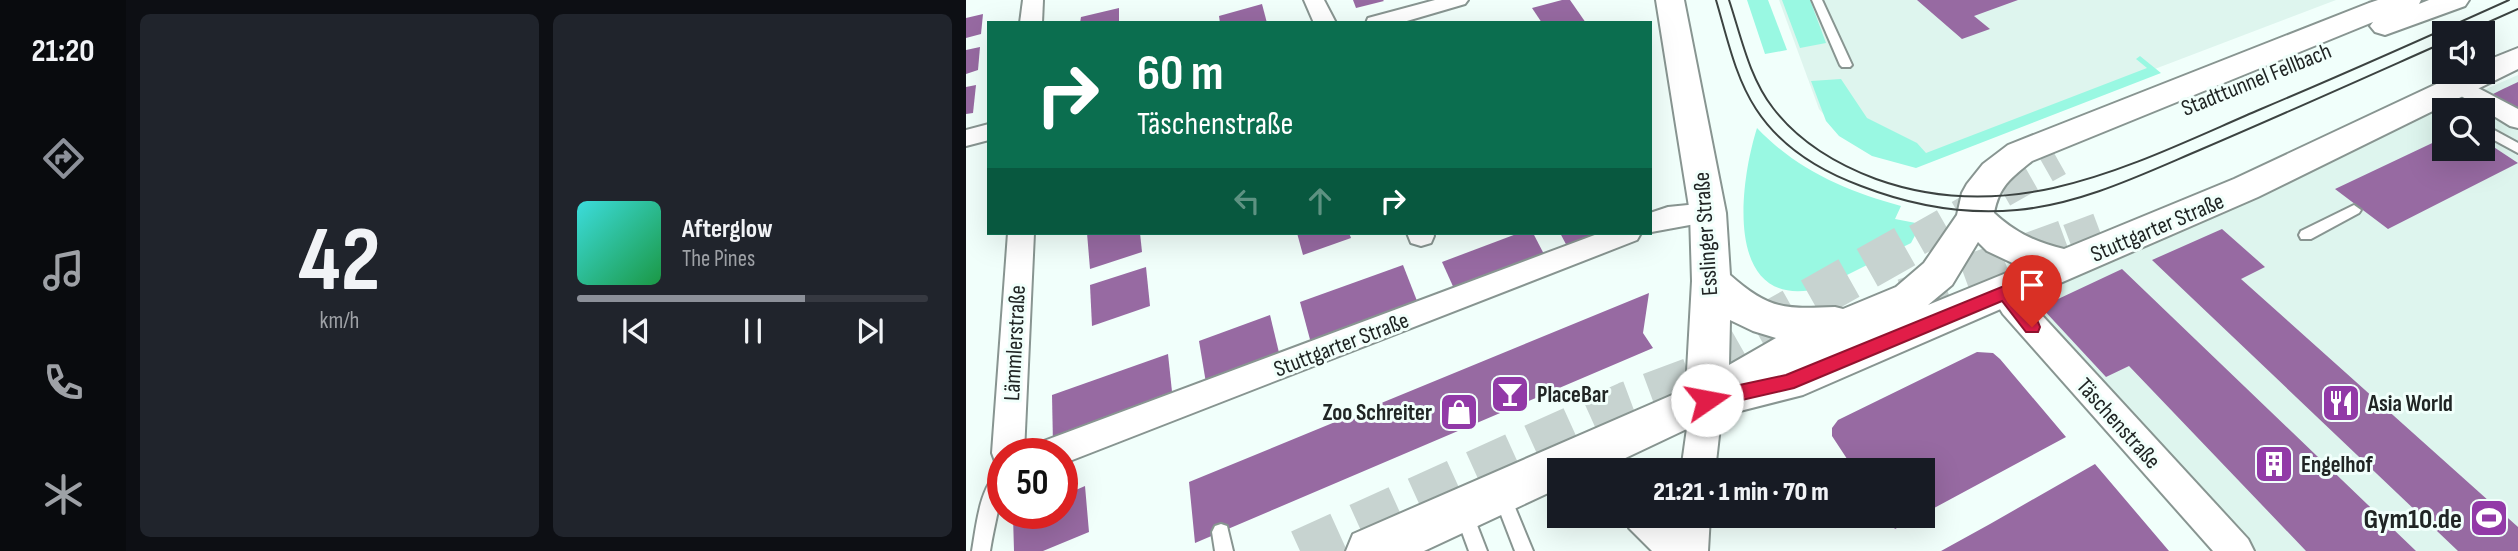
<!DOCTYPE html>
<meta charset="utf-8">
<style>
body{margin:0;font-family:"Sofia Sans Condensed",sans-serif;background:#20242c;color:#f1f3f6;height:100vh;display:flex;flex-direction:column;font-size:26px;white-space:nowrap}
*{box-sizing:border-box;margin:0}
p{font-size:23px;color:#9ea1a6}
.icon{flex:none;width:38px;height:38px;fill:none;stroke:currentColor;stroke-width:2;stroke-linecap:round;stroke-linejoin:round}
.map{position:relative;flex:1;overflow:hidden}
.panel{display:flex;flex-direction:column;gap:14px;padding:14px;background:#0d0f14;width:840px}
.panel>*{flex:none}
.banner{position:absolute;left:21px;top:21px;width:665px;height:214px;border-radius:0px;box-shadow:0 7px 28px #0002;background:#0b6e4f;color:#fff;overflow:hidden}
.buttons{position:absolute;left:1466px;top:21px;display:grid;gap:14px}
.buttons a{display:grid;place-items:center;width:63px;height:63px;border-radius:0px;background:#171b24;box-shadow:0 7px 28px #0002;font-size:35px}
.speed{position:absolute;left:21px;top:438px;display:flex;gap:14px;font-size:35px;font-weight:700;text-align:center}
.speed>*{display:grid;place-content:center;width:91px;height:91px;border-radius:50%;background:#171b24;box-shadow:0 7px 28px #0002;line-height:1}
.speed .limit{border:10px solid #d22;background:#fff;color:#111}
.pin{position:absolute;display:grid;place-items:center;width:60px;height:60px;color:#fff;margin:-72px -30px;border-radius:50% 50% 50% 0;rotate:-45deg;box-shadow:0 0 7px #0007}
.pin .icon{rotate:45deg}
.me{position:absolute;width:77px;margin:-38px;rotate:78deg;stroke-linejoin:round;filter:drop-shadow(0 0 5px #0008)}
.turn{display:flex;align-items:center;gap:24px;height:147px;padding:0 35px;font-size:32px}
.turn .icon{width:91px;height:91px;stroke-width:2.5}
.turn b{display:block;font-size:49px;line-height:60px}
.lanes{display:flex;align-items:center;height:66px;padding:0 35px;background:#0003;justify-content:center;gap:35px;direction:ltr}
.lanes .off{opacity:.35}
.panel .card{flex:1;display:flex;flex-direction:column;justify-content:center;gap:10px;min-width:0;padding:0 24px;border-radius:10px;background:#20242c}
.panel .dial{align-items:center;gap:0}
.dial b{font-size:91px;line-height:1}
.song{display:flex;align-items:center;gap:21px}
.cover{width:84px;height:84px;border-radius:10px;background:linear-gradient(135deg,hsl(180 70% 55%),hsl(140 70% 35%))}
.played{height:7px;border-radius:4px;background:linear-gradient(90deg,#8c9099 65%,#363941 65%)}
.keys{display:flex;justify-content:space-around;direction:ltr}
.panel .tiles{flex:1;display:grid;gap:14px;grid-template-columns:repeat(2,1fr)}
.trip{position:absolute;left:581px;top:458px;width:388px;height:70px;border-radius:0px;background:#171b24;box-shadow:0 7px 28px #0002;font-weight:800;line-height:70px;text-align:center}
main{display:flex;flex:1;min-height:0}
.dock{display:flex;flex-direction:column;width:126px;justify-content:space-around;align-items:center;background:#090b0e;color:#9ea1a6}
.dock .icon{width:49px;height:49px}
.dock .active{color:#8c9099}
.dock b{font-size:32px;color:#f1f3f6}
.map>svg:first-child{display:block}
.built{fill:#def5ee;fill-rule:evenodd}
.green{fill:#99f8e2}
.building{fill:#976aa2}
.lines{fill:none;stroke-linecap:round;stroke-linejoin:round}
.secondary-tunnel-far1{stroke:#c7d3d0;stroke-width:32;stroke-dasharray:32 17;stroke-linecap:butt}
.secondary-tunnel{stroke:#c7d3d0;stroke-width:43;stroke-dasharray:43 21;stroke-linecap:butt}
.lane-casing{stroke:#889591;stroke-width:4}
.street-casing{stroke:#889591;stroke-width:4}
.secondary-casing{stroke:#889591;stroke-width:4}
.lane{fill:#fff;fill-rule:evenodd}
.street{fill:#fff;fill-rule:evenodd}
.secondary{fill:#fff;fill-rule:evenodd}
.tram{stroke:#3c4341;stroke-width:2}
.route{fill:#e11d48;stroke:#92132f;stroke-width:2}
.labels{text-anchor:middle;stroke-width:6;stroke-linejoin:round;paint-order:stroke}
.street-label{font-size:23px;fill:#202524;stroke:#f1fffb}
.poi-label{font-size:23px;font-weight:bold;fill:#202524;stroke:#f1fffb;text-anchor:start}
.near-poi-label{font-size:28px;font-weight:bold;fill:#202524;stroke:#f1fffb;text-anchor:end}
</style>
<main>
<nav class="dock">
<b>21:20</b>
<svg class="icon active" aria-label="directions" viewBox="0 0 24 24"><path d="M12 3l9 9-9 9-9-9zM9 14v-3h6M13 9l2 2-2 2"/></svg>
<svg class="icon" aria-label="music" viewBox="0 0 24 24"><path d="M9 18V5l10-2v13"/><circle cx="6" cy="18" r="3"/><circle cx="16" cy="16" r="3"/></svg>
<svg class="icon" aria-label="phone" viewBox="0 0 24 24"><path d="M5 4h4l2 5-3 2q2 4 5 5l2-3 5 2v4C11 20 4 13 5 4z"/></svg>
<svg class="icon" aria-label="climate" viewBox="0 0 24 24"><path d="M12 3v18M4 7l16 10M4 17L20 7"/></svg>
</nav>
<section class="panel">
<div class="tiles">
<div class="card dial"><b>42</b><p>km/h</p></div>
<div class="card">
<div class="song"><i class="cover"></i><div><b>Afterglow</b><p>The Pines</p></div></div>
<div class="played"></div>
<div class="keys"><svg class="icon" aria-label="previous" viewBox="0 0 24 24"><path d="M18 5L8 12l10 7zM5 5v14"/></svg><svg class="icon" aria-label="pause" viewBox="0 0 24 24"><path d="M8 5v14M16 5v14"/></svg><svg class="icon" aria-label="next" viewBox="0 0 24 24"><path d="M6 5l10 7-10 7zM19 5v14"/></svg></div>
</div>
</div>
</section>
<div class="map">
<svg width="1552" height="551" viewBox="0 0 1552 551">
<rect width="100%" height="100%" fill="#f1fffb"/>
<g class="built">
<path d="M 813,0 L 1370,0 L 947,161 L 873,132 L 853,109 Z"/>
<path d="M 1552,75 L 1552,551 L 1252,551 L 1028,305 ZM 1479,110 L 1517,110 L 1517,149 L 1479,149 Z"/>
</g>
<g class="green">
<path d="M 781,0 L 802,0 L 821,50 L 799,54 Z"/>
<path d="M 816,0 L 844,0 L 860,43 L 834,48 Z"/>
<path d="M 1174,56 L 1195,73 L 950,168 L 906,156 L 873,136 L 860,121 L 845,81 L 875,79 L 901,118 L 951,143 L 960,153 L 1181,68 L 1170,59 Z"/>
<path d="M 791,128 C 831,170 880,191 935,206 L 929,219 L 955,224 L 945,243 L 855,288 C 757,313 773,185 791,128 Z"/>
</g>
<g class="building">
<path d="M 387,0 L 417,0 L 418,1 L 390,8 Z"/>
<path d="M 596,0 L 604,0 L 620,23 L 576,23 L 566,8 Z"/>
<path d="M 951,0 L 1052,0 L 1008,16 L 1024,29 L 996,39 Z"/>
<path d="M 296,4 L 301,23 L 254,23 L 253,16 Z"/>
<path d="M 153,8 L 153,23 L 114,23 L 115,17 Z"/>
<path d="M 17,14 L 15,34 L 0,38 L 0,18 Z"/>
<path d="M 14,47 L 12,70 L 0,74 L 0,50 Z"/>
<path d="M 1552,82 L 1552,109 L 1527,94 L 1537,89 Z"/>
<path d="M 10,85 L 7,113 L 0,114 L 0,87 Z"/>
<path d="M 1479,137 L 1479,149 L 1517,149 L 1517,140 L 1552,163 L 1422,229 L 1369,189 Z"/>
<path d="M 1256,229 L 1299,267 L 1275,279 L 1552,527 L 1552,551 L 1492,551 L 1186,260 Z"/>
<path d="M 121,233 L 174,233 L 176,252 L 124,269 Z"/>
<path d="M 331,233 L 383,233 L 385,238 L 337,255 Z"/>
<path d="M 553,233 L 567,233 L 580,258 L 490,293 L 476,262 Z"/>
<path d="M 594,233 L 641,233 L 602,248 Z"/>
<path d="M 437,265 L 453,306 L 346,347 L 334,302 Z"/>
<path d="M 180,267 L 184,306 L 126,326 L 124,285 Z"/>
<path d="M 1156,269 L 1450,551 L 1340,551 L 1163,366 L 1140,377 L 1075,307 Z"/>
<path d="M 683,293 L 677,333 L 687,348 L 229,543 L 223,482 Z"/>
<path d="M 304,315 L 315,361 L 241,389 L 233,341 Z"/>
<path d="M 1011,352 L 1027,353 L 1034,359 L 1100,437 L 957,514 L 957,471 L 889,471 L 866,436 L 866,428 L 872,420 Z"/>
<path d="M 202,354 L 207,401 L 87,445 L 86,395 Z"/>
<path d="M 1129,464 L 1203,551 L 975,551 L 1024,524 Z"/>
<path d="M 119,486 L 123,532 L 77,551 L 48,551 L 47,516 L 54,513 L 96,513 L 96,496 Z"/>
<path d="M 920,516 L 953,516 L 929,529 Z"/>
</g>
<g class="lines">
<g class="secondary-tunnel-far1">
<path d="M 951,240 L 1092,160"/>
<path d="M 1103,240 L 1140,226"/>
</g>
<g class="secondary-tunnel">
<path d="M 939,300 L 1108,238"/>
<path d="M 734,362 L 954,238"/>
<path d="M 334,551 L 661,403 L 771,362"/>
</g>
<defs>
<g id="lane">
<path d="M 846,0 L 856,0 L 886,65 L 884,67 L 876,67 L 874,65 Z"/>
<path d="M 1517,124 L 1552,143 L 1552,153 L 1517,134 Z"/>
<path d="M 1388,205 L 1395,210 L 1393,213 L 1345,239 L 1335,239 L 1333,235 L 1335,231 Z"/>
<path d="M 37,470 C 37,497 28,524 24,551 L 6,551 C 10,529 14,479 37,470 Z"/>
<path d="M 535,486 L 541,488 L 567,551 L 549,551 L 527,494 L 529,488 Z"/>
<path d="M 498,505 L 504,507 L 521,551 L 503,551 L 489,513 L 492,507 Z"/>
<path d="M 255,524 L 261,526 L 267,551 L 249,551 L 246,532 L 249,526 Z"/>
</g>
<g id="street">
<path d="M 57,0 L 77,0 L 76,23 L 54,23 Z"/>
<path d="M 338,0 L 358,0 L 370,23 L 348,23 Z"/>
<path d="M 469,0 L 502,0 L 499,4 L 434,23 L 400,23 L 402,18 Z"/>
<path d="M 1495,79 L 1552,109 L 1552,128 L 1544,126 L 1487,91 L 1484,86 L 1487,81 Z"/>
<path d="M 23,124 L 23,140 L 0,146 L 0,130 Z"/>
<path d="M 742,203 L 751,206 L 755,213 L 751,220 L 680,233 L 684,233 L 684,213 L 702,207 Z"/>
<path d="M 42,233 L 68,233 L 58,453 L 37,453 L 37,466 L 30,464 L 26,453 Z"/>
<path d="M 441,233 L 467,233 L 468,236 L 465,243 L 455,246 L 445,243 Z"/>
<path d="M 634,233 L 675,233 L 671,240 L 96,464 L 96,453 L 71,453 L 75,442 Z"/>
<path d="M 1038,282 L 1048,285 L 1282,539 L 1288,551 L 1247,551 L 1037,314 L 1024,293 L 1028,285 Z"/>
<path d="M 741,386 L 752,390 L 757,400 L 749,471 L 715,471 L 725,400 L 730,390 Z"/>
<path d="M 658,516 L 700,516 L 709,525 L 710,516 L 744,516 L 742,551 L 686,551 L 663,528 Z"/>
</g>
<path id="secondary" d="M 690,0 L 718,0 L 760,213 L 764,275 C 803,310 819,309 869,307 L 877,309 L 930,287 L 958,263 L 991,215 L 996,193 L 1001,184 L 1017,164 L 1042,145 L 1403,3 L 1412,0 L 1455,0 L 1453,4 L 1463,0 L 1503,0 L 1499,6 L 1419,35 L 1409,32 L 1404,26 L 1407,22 L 1066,161 C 1045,178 1033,186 1028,213 C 1050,233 1069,242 1098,249 L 1268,179 L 1496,72 L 1517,72 L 1517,62 L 1552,48 L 1552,69 L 1292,197 L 837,395 L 774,411 L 765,408 L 632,471 L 593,471 L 593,488 L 458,551 L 380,551 L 387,534 L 720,389 L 726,281 L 724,213 ZM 1012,242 L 1021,251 L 1055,267 L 962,305 L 986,285 ZM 764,320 L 787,331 L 810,338 L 763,365 Z"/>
</defs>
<use href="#lane" class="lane-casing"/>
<use href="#street" class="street-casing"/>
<use href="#secondary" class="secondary-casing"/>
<use href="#lane" class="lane"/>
<use href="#street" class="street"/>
<use href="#secondary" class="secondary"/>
<g class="tram">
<path d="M 750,0 C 761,37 769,77 790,109 C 814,146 854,171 895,186 C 944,205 998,215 1051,210 C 1116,204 1177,174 1236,149 C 1318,114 1398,78 1479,42"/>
<path d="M 763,0 C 775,36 783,77 807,108 C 833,142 870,164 910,179 C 1049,229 1169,163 1295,109 C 1378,74 1461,37 1543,0"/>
<path d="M 1498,33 L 1552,9"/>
</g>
</g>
<path class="route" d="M 1038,286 L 1044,288 L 1072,322 L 1074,327 L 1072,332 L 1060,332 L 1036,301 L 828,388 L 741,408 L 735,406 L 732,400 L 735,395 L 741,392 L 820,375 Z"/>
<defs>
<symbol id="bar-square" viewBox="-11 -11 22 22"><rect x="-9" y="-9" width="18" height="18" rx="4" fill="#923aa7" stroke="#f1fffb"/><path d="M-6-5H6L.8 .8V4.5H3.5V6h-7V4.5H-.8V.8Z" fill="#fff"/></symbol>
<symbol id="restaurant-square" viewBox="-11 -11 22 22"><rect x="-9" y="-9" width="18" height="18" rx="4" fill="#923aa7" stroke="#f1fffb"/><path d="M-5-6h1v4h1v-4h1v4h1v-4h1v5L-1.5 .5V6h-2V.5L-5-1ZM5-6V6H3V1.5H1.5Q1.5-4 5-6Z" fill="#fff"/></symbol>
<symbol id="shop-square" viewBox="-11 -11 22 22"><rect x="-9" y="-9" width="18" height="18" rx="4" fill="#923aa7" stroke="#f1fffb"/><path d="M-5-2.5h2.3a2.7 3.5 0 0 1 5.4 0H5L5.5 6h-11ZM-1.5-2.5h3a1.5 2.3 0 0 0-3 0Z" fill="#fff"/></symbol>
<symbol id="building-square" viewBox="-11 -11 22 22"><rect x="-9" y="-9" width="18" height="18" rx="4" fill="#923aa7" stroke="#f1fffb"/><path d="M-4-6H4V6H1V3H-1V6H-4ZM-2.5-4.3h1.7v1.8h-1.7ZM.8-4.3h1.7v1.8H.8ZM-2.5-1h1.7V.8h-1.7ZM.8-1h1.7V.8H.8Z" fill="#fff"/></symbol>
<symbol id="stadium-square" viewBox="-11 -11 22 22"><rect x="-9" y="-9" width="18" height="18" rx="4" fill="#923aa7" stroke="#f1fffb"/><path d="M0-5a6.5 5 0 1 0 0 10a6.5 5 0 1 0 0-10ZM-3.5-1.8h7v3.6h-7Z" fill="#fff"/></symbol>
</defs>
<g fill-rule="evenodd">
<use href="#bar-square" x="522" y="372" width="44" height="44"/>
<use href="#restaurant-square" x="1353" y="381" width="44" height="44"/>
<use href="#shop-square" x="471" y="390" width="44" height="44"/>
<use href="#building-square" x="1286" y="442" width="44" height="44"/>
<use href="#stadium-square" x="1501" y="496" width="44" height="44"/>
</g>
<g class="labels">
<g class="street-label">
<text transform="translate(1290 79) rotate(-22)" y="8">Stadttunnel Fellbach</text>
<text transform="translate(1191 227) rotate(-23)" y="8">Stuttgarter Straße</text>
<text transform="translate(739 234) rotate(-94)" y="8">Esslinger Straße</text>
<text transform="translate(48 343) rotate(-87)" y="8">Lämmlerstraße</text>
<text transform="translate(375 344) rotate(-21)" y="8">Stuttgarter Straße</text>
<text transform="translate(1153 423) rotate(48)" y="8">Täschenstraße</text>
</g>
<g class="poi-label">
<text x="571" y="402">PlaceBar</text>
<text x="1402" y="411">Asia World</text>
<text x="466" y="420" text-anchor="end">Zoo Schreiter</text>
<text x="1335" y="472">Engelhof</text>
</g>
<g class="near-poi-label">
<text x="1496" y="528">Gym10.de</text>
</g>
</g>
</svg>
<div class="buttons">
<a><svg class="icon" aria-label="sound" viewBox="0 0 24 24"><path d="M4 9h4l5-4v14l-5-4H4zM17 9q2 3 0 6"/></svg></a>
<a><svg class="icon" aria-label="search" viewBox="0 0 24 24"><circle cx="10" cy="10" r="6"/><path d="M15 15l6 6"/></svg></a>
</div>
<div class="speed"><div class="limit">50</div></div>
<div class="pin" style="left:1066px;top:327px;background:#d93025"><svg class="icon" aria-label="arrive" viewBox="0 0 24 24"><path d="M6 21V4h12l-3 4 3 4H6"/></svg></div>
<svg class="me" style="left:741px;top:400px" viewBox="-20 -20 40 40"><circle r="19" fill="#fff"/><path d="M0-13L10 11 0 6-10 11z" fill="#e11d48"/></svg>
<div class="trip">21:21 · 1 min · 70 m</div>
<div class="banner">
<div class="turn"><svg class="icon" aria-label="right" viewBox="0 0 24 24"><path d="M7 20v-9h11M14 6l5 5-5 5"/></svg><div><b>60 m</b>Täschenstraße</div></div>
<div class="lanes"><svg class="icon off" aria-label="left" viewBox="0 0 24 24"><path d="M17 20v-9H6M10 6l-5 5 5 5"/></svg><svg class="icon off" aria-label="ahead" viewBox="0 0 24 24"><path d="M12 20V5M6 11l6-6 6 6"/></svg><svg class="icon" aria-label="right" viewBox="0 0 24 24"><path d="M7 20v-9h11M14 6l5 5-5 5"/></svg></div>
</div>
</div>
</main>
